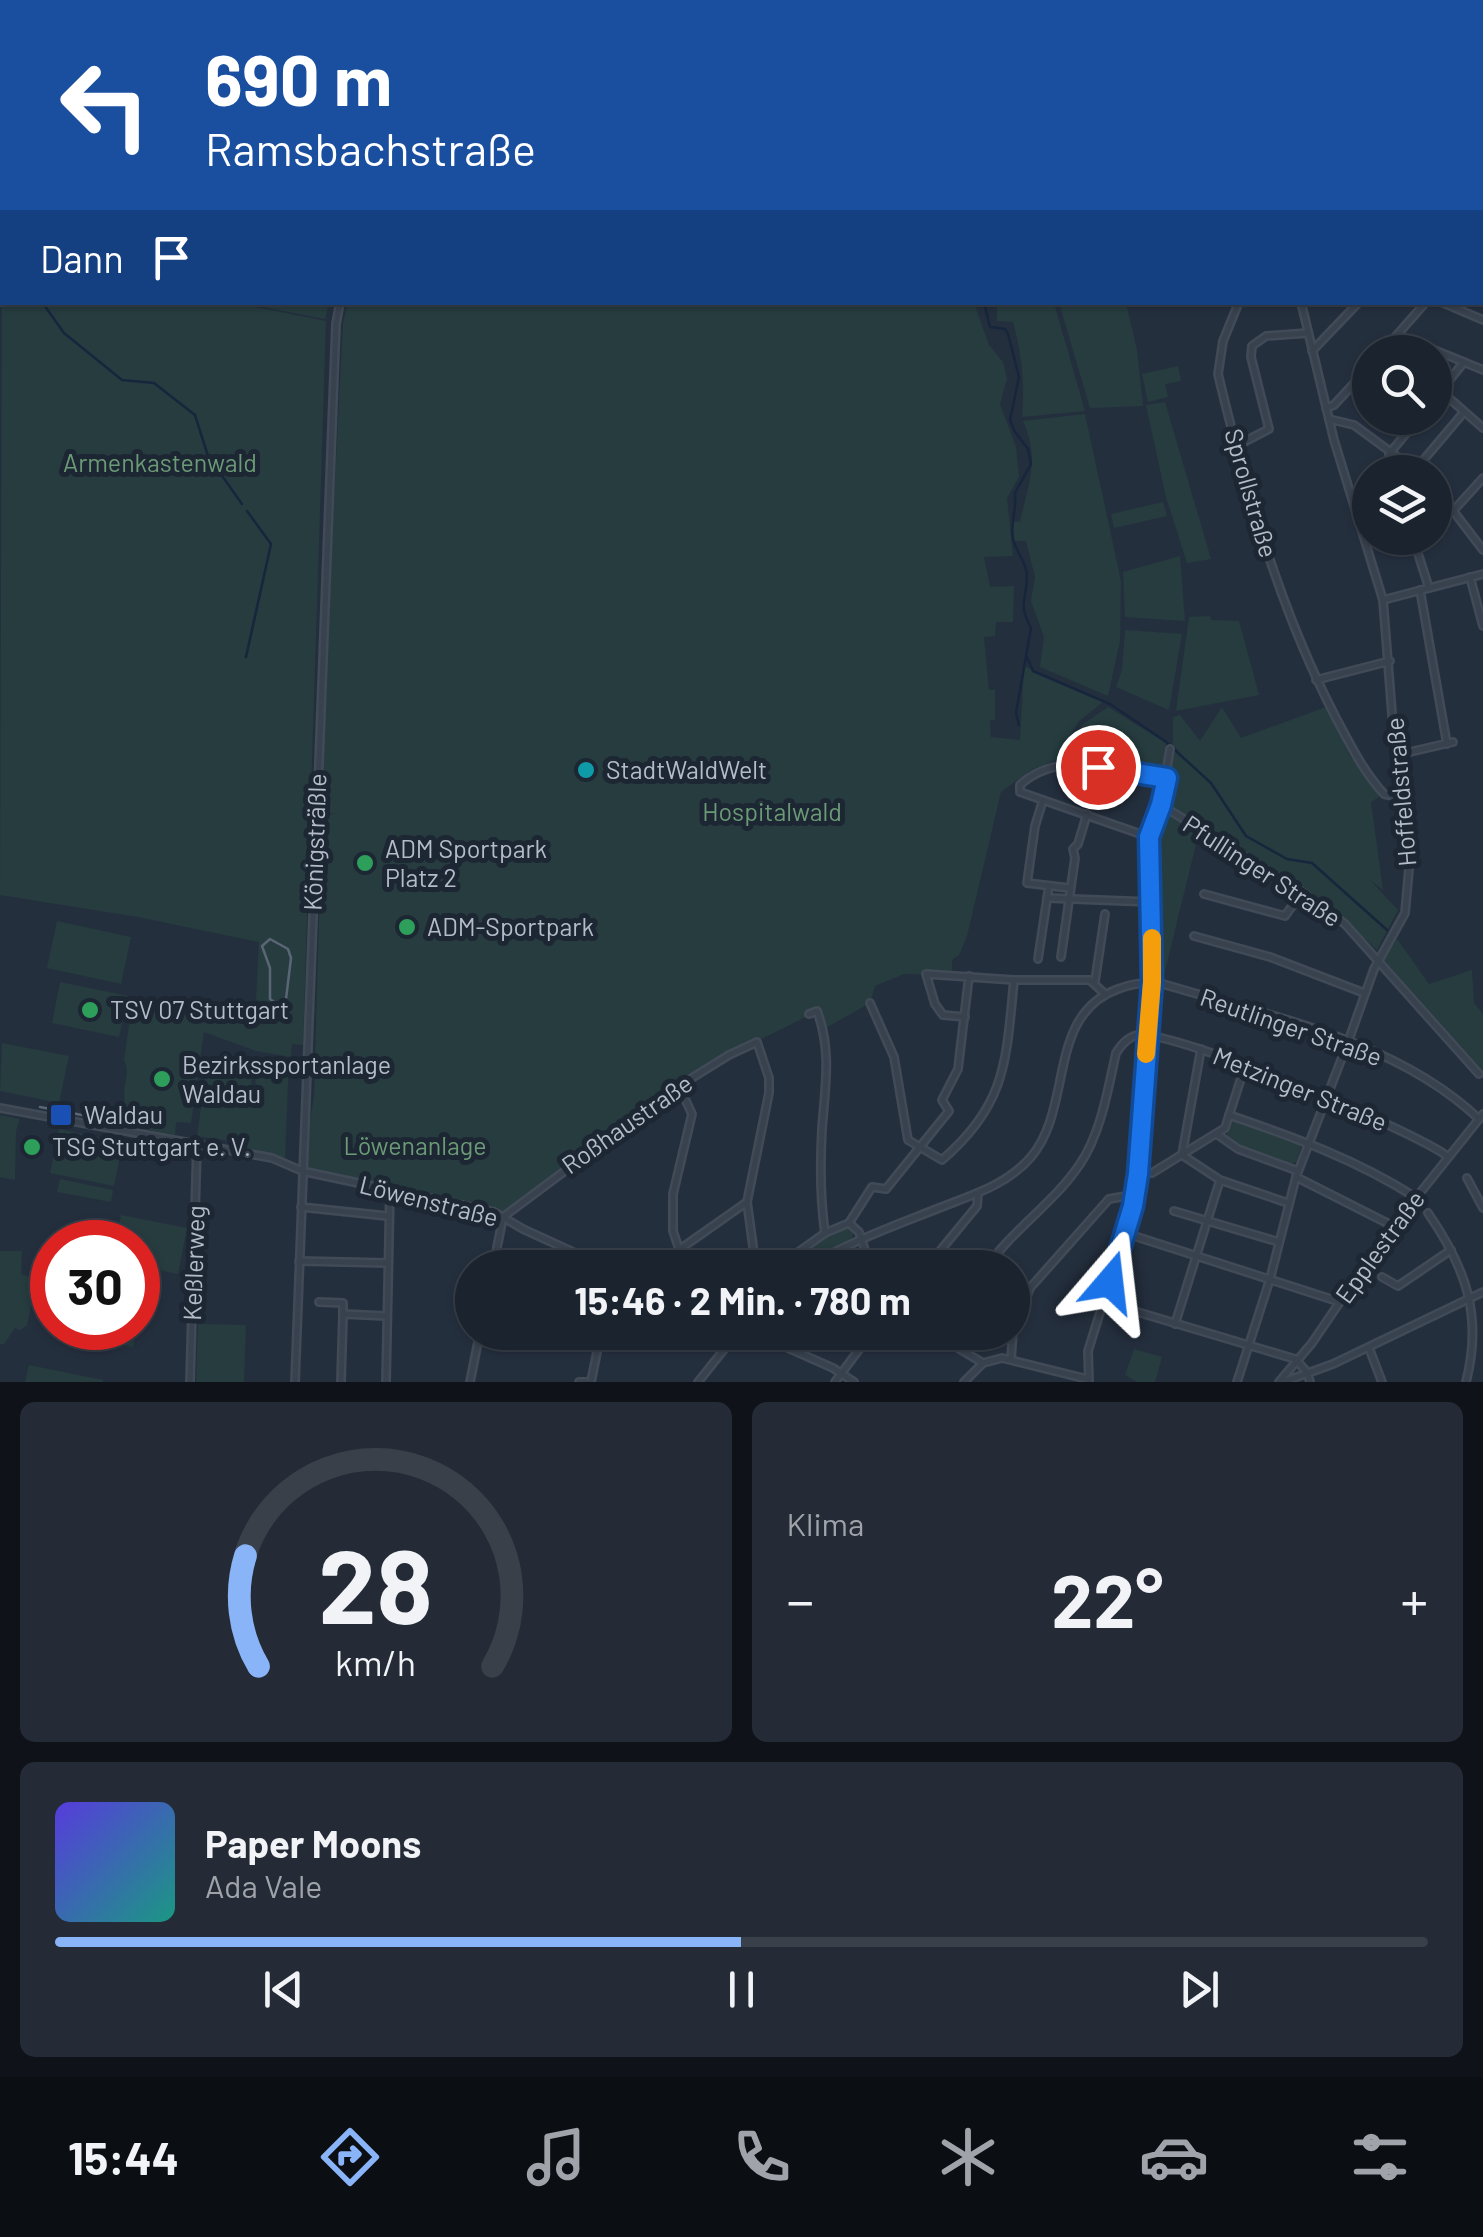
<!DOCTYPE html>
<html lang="de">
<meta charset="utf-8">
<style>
body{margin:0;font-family:Barlow,sans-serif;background:#242b36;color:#f1f3f6;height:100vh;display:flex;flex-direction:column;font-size:38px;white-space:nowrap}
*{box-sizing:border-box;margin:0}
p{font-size:32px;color:#a0a4aa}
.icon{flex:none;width:55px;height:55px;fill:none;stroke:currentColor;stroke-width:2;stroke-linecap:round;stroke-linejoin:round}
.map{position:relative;height:1382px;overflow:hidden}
.details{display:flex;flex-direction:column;gap:20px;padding:20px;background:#0f1319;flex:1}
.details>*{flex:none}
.guide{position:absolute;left:0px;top:0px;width:1485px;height:305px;box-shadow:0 2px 8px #0004,0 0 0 2px #39404a;background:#1a4fa0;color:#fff;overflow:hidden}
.buttons{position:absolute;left:1352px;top:335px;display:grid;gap:20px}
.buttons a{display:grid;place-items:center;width:100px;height:100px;border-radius:50%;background:#1b232e;box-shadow:0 2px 8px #0004,0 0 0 2px #39404a;font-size:50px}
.speed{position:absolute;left:30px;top:1220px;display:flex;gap:20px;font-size:50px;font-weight:700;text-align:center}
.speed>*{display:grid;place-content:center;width:130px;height:130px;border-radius:50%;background:#1b232e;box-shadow:0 2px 8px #0004,0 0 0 2px #39404a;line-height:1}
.speed .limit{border:15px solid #d22;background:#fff;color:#111}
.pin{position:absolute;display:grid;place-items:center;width:85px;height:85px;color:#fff;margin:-42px;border:5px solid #fff;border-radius:50%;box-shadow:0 2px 10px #0007}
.me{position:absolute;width:110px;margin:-55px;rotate:17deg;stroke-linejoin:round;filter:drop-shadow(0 0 8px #0008)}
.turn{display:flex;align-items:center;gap:35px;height:210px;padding:0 40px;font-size:45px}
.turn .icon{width:130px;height:130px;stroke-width:2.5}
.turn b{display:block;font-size:70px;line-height:85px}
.then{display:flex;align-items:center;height:95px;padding:0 40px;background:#0003;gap:20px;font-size:38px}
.big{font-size:75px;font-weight:700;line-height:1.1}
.details .tile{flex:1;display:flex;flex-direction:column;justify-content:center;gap:15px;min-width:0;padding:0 35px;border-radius:15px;background:#242b36}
.details .dial{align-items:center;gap:0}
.dial svg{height:260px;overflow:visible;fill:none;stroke:#39404a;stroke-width:7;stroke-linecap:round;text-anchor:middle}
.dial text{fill:#f1f3f6;stroke:none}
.song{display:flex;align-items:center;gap:30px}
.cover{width:120px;height:120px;border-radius:15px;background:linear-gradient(135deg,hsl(250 70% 55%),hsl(170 70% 35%))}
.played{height:10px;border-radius:5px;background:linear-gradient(90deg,#8ab4f8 50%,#39404a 50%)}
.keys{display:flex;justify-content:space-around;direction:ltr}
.heat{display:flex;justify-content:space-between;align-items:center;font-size:55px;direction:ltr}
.details .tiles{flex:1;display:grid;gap:20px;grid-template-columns:1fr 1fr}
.tile:last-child{grid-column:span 2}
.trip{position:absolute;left:455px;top:1250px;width:575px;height:100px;border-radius:50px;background:#1b232e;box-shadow:0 2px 8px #0004,0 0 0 2px #39404a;font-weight:700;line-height:100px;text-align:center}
.menu{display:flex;height:160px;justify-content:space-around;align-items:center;background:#0b0e12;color:#a0a4aa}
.menu .icon{width:70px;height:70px}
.menu .selected{color:#8ab4f8}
.menu b{font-size:45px;color:#f1f3f6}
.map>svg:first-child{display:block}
.green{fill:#263c3f}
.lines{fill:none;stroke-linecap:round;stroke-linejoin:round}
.stream{stroke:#17263c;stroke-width:2.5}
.minor-casing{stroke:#414a57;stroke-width:10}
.tertiary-casing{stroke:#414a57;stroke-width:10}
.secondary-casing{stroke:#414a57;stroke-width:11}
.minor{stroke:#38414e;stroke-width:5}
.tertiary{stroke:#38414e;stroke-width:5}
.secondary{stroke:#465061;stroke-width:6}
.tram{stroke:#5a6575;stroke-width:2.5}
.route-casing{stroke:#114b97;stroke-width:25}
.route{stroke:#1a73e8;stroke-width:18}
.slow{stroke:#f59e0b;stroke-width:18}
.culture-dot{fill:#0f9aa8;stroke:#1d2633;stroke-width:4}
.leisure-dot{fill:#2e9e5b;stroke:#1d2633;stroke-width:4}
.transit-dot{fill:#1a4fb4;stroke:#1d2633;stroke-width:4}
.labels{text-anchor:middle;stroke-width:10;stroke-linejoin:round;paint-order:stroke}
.park-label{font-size:25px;fill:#6b9a76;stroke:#1d2633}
.street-label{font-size:25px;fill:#b4bcc9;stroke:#1d2633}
.poi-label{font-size:25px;fill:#b4bcc9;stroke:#1d2633;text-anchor:start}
</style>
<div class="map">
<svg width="1483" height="1382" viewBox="0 0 1483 1382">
<rect width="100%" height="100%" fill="#242f3e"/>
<g class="green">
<path d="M 432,0 L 867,0 L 431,2 Z"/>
<path d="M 2,257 L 2,302 L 235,303 L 326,321 L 303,1045 L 292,1044 L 291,1057 L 256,1051 L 204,1032 L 191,1123 L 176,1122 L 175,1135 C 140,1129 120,1126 125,1084 C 127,1074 128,1069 124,1060 L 130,1018 L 137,1019 C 164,987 173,1012 200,1017 L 203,1006 L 290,1023 L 265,1017 L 267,1002 L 256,1000 L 259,942 L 138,917 L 0,895 Z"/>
<path d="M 243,303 L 329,303 L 325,319 Z"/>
<path d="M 348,303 L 974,303 L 989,345 L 1003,362 L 1007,379 L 1000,404 L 1016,447 L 1019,477 L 1007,498 L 1013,556 L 984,557 L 990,587 L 1014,586 L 1013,622 L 996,622 L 995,636 L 984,637 L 989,690 L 995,690 L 995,720 L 990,720 L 991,737 L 1020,740 L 1024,666 L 1104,701 L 1078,722 L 1059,759 L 1033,769 L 1001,792 L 967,936 L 959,955 L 952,960 L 952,975 L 904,974 L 875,986 L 870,1003 L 824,1029 L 818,1011 L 729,1055 L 679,1086 L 503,1217 L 494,1212 L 302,1171 L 314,1096 L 322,814 L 336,814 L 323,812 L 324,697 L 343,323 Z"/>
<path d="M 997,303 L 1054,303 L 1085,411 L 1022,417 C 1025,383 1022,355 1013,322 L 997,321 Z"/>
<path d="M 1059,303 L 1126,303 L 1137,350 L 1143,406 L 1090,408 Z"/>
<path d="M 1178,366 L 1181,381 L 1165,384 L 1168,397 L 1148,402 L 1142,374 Z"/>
<path d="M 1165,402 L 1211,559 L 1187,563 L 1166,497 L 1146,405 Z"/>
<path d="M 1085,414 L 1121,581 L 1120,641 L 1108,696 L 1040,667 L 1044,637 L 1031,601 L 1035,577 L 1026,541 L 1014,541 L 1011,521 L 1020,522 C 1029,481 1040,460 1023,421 Z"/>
<path d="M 1163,502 L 1167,516 L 1114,528 L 1111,514 Z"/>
<path d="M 1180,556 L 1185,621 L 1125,617 L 1123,572 Z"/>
<path d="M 1210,616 L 1211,620 L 1239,621 L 1259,695 L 1176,711 L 1189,617 Z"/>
<path d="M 1125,630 L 1182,634 L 1169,710 L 1116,687 L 1122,670 Z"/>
<path d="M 1108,707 L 1166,743 L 1166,776 L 1071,758 L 1064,760 L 1082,725 Z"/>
<path d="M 1222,707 L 1241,738 L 1326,707 L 1350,756 L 1384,794 L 1371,802 L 1383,890 L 1370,880 L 1398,910 L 1377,950 C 1315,890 1240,850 1168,804 L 1171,746 L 1181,753 L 1173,745 L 1173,717 L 1180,715 L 1200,741 Z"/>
<path d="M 1167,814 L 1199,832 L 1163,979 L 1158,977 L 1156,831 L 1162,816 Z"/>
<path d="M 57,921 L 131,937 L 121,984 L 47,968 Z"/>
<path d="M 1397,939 L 1429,984 L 1472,970 L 1474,1003 L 1483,1014 L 1483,1071 L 1384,960 Z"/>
<path d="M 60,982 L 128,996 L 119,1037 L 52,1023 Z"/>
<path d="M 2,1043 L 69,1056 L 59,1103 L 0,1091 Z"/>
<path d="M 274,1057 L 289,1060 L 285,1158 L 243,1150 L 243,1143 L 197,1136 L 207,1065 L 252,1072 L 251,1098 L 261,1090 L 255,1083 L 257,1067 Z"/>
<path d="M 0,1115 L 20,1119 L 16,1131 L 15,1180 L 0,1177 Z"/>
<path d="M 1234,1119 L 1298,1141 L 1301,1147 L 1296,1162 L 1289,1165 L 1225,1139 Z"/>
<path d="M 59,1129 L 123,1142 L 114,1186 L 50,1173 Z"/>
<path d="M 60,1179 L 113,1190 L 111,1202 L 57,1192 Z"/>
<path d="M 121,1215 L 187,1228 L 178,1274 L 138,1266 L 138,1242 L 115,1242 Z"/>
<path d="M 845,1227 L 853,1232 L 852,1238 L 798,1267 L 780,1268 L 823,1237 Z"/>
<path d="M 0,1251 L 22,1251 L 21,1274 L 37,1279 L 27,1325 L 20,1330 L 15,1328 L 4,1344 L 0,1344 Z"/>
<path d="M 198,1324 L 246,1325 L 244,1382 L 196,1382 Z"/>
<path d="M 57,1328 L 137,1328 L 133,1347 L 56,1331 Z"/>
<path d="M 1134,1349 L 1162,1357 L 1155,1382 L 1137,1382 L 1125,1375 Z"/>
<path d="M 29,1365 L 103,1380 L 103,1382 L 25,1382 Z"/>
</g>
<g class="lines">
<g class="stream">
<path d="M 27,0 L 27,2"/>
<path d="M 915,0 L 916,2"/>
<path d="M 1478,0 L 1482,2"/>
<path d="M 880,2 L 887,0"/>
<path d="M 0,169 L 2,157"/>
<path d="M 0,293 L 2,291"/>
<path d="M 42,302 L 64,333 L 122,380 L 154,383 L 195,415 L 208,456 L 242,504"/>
<path d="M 984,302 L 990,327 L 1005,329 L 1008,334 L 1019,377 L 1010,420 L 1015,432 L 1028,449 L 1031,464 L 1015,493 C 1017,509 1010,522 1013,539 C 1016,552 1027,563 1027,576 C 1027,602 1017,602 1031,628 L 1016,713 L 1019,725"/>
<path d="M 246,657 L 271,544 L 247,511"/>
<path d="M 1027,657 L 1033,671 L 1110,704 L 1165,741 L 1211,783 L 1246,836 L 1287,859 L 1312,863 L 1387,930"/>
</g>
<defs>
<g id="minor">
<path d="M 426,2 L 426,0"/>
<path d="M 1482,203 L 1483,204"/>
<path d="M 1482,263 L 1483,263"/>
<path d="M 1239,302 L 1223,341 L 1218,374 C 1246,491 1280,610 1335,716 C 1350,744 1363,771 1384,794 L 1398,797"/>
<path d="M 1441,302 L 1483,320"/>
<path d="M 1398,335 L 1483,370"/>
<path d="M 1312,351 L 1359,302"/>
<path d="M 1382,352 L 1426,302"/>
<path d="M 1441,391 L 1483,428"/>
<path d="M 1435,398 L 1464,362"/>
<path d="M 1326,408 L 1334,405 L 1370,366"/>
<path d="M 1329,419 L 1354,425 L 1418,472"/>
<path d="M 1238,445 L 1269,429 L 1251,357 L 1252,346 L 1266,336 L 1308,333"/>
<path d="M 1415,470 L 1464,412"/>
<path d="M 1393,472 L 1389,454 L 1419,418"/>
<path d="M 1435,487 L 1483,550"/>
<path d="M 1453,511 L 1483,478"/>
<path d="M 1413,538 L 1429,588"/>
<path d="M 1470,577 L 1483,626"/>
<path d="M 1420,590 L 1447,744"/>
<path d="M 1383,600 L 1483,574"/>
<path d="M 1316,680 L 1390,661"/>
<path d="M 1397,755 L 1453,742"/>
<path d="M 1043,800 L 1035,826 L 1027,883 L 1069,888"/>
<path d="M 1161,805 L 1302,892 L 1345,924 L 1479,1074"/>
<path d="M 1149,837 L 1020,792 L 1020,785 C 1060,748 1120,771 1167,779"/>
<path d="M 1204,894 L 1285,916 L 1302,892"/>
<path d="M 1047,898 L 1151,902"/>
<path d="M 1194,936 L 1270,957 L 1364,993"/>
<path d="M 1061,957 L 1075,858 L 1073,849 L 1078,844 L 1087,814"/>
<path d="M 1038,959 L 1049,886"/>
<path d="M 1095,981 L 1105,914"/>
<path d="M 870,1003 L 894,1057 L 908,1140 L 942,1160 C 1007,1104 1006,1061 1014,980"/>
<path d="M 809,1014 L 817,1011 C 832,1050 825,1088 822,1129 C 820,1164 820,1198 825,1233"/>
<path d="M 965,1017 L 943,1015 L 935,1004 L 926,974 L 1014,980 L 1090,980 L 1105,994"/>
<path d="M 1201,1049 L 1182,1155 L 1220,1180 L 1288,1203"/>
<path d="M 0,1108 L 272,1158 L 302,1171 L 494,1212 L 523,1229 L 608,1268"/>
<path d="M 1229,1115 C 1294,1137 1357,1160 1415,1197"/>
<path d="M 1218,1135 L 1238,1149 L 1298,1171"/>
<path d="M 1138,1174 L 1152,1173 L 1225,1128 L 1245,1066"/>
<path d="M 1296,1177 L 1393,1226"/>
<path d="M 1467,1178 L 1483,1208"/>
<path d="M 301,1207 L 387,1216"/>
<path d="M 1174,1211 L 1279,1242"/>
<path d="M 1428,1213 C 1466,1268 1483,1316 1466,1382"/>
<path d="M 503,1217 L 679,1086 L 729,1055 L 757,1042 L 769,1078 L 769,1093 L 747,1202 L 756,1268"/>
<path d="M 849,1223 L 872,1187 L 886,1189 L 949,1111 L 942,1100 L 958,1069 L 969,976"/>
<path d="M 849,1223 L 859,1232 L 871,1268"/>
<path d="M 1125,1233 L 1340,1302"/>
<path d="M 679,1249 L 673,1231 L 673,1194 L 692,1114 L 679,1086"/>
<path d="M 299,1261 L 388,1263"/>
<path d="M 493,1268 L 503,1217"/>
<path d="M 653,1268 L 747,1202"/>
<path d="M 776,1268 L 825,1233 L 849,1223"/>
<path d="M 926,1268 L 977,1206 L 978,1193"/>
<path d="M 986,1268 C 1013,1229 1054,1203 1080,1164 C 1101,1133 1108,1089 1116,1053 C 1121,1045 1128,1036 1139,1035 C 1177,1031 1412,1130 1447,1156"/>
<path d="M 1382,1277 L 1398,1286 L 1451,1250"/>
<path d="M 319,1302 L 343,1303 L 343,1314 L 386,1316"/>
<path d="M 1104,1302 L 1295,1359 L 1307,1372 L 1310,1382"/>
<path d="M 1175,1324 L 1220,1180"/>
<path d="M 752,1332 L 833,1368 L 854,1382"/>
<path d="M 931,1332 L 983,1363"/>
<path d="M 1369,1348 L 1382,1382"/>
<path d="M 960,1349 L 961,1332"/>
<path d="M 1011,1359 L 1013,1331 L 1030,1288 L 1109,1199 L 1132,1195"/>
<path d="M 190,1382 L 197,1145"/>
<path d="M 295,1382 L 336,324 L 340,302"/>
<path d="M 341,1382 L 343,1315"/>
<path d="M 386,1382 L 390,1190"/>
<path d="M 470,1382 L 480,1332"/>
<path d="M 579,1382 L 586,1382"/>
<path d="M 591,1382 L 601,1332"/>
<path d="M 835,1382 L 872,1332"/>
<path d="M 964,1382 L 983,1363 L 1002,1358 L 1087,1379"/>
<path d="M 1089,1382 L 1088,1351 L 1133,1207 L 1138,1174 L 1152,982 L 1149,837 L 1161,805 L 1170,749"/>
<path d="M 1237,1382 L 1270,1279 L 1296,1177 L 1348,1042"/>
</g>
<g id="tertiary">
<path d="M 1301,302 L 1334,440 L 1383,600 L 1400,814 L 1409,869 L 1405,913 L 1374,969 L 1348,1042"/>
<path d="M 807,1268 C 848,1242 894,1226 939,1208 C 972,1195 1007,1185 1031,1157 C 1074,1106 1046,1015 1118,989 C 1134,983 1147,981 1163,984 C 1269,1016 1396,1040 1479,1119"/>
<path d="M 698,1382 L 738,1332"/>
<path d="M 1279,1382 L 1312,1343 L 1380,1243 L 1483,1114"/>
<path d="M 1283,1382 L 1333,1364 L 1483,1292"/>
</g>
<g id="secondary">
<path d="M 38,2 L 38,0"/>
<path d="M 0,229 L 2,216"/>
</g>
</defs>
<use href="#minor" class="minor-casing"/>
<use href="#tertiary" class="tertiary-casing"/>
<use href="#secondary" class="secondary-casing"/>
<use href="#minor" class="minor"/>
<use href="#tertiary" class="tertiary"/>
<use href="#secondary" class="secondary"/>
<g class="tram">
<path d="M 270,939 L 288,949 L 291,958 L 286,999 L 277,1004 L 270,999 L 270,968 L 262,946 Z"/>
<path d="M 40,1107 L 108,1120"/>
</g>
</g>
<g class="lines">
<defs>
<path id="route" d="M 1098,767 L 1167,778 L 1161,805 L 1149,837 L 1152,982 L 1138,1174 L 1133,1206 L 1110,1282"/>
</defs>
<use href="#route" class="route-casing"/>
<use href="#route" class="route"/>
<path class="slow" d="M 1146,1054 L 1152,982 L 1152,938"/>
</g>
<circle class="culture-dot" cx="586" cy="770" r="10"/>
<g class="leisure-dot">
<circle cx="365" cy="863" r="10"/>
<circle cx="407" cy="927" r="10"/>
<circle cx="90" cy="1010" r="10"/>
<circle cx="162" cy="1079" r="10"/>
<circle cx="32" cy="1147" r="10"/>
</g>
<rect class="transit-dot" x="49" y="1103" width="24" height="24" rx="5"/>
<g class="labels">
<g class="park-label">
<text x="160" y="472">Armenkastenwald</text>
<text x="772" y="821">Hospitalwald</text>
<text x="415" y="1155">Löwenanlage</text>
</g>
<g class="street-label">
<text transform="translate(1251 493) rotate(74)" y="9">Sprollstraße</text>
<text transform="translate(1401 792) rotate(-95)" y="9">Hoffeldstraße</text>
<text transform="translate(315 842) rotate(-88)" y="9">Königsträßle</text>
<text transform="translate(1262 871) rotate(33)" y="9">Pfullinger Straße</text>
<text transform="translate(1291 1027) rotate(19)" y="9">Reutlinger Straße</text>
<text transform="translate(1300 1089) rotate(22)" y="9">Metzinger Straße</text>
<text transform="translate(627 1124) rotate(-35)" y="9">Roßhaustraße</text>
<text transform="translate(429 1201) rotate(14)" y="9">Löwenstraße</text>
<text transform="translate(1380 1247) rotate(-54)" y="9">Epplestraße</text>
<text transform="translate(194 1263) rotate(-88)" y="9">Keßlerweg</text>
</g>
<g class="poi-label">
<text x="606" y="779">StadtWaldWelt</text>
<text x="385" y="858">ADM Sportpark<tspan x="385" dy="29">Platz 2</tspan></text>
<text x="427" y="936">ADM-Sportpark</text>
<text x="110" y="1019">TSV 07 Stuttgart</text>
<text x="182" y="1074">Bezirkssportanlage<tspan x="182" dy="29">Waldau</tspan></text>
<text x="84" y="1124">Waldau</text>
<text x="52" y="1156">TSG Stuttgart e. V.</text>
</g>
</g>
</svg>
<div class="buttons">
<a><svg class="icon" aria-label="search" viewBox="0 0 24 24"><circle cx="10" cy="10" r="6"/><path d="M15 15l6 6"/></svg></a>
<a><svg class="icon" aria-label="layers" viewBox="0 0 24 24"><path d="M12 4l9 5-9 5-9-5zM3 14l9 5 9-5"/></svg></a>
</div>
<div class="speed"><div class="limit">30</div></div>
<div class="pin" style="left:1098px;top:767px;background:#d93025"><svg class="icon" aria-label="arrive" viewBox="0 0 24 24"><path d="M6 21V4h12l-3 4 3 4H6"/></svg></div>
<svg class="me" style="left:1110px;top:1282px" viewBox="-20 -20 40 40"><path d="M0-17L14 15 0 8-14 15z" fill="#1a73e8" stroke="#fff" stroke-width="4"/></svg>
<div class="trip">15:46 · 2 Min. · 780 m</div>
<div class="guide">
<div class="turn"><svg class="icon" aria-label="left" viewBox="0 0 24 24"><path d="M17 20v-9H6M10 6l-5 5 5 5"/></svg><div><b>690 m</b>Ramsbachstraße</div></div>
<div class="then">Dann<svg class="icon" aria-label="arrive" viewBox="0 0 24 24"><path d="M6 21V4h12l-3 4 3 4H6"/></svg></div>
</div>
</div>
<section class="details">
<div class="tiles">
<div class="tile dial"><svg viewBox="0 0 100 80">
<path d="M14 69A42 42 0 1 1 86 69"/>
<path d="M14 69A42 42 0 0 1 10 35" stroke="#8ab4f8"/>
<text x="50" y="56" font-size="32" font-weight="700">28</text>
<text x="50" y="72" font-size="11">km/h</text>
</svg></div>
<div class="tile"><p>Klima</p>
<div class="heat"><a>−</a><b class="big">22°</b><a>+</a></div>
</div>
<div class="tile">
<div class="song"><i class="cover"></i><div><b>Paper Moons</b><p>Ada Vale</p></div></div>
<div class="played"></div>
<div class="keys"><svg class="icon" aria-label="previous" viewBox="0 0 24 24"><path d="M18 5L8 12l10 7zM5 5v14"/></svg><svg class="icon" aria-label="pause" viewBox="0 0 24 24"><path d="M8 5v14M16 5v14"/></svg><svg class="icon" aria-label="next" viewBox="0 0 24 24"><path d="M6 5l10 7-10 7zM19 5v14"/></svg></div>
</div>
</div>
</section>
<nav class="menu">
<b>15:44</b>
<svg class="icon selected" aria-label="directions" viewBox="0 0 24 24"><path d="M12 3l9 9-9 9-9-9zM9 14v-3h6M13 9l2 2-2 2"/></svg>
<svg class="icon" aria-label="music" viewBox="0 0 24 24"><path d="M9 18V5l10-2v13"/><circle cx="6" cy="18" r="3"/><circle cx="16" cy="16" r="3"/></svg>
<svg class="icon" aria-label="phone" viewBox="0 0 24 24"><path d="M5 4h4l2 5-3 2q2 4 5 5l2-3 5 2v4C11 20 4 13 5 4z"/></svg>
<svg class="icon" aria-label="climate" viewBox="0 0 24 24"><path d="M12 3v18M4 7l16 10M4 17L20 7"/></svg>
<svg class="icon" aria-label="car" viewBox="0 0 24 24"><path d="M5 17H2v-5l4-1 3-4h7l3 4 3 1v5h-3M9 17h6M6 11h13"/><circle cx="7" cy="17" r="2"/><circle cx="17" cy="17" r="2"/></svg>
<svg class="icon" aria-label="filters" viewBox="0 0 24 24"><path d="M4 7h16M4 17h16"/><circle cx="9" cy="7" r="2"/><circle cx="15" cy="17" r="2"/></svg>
</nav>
